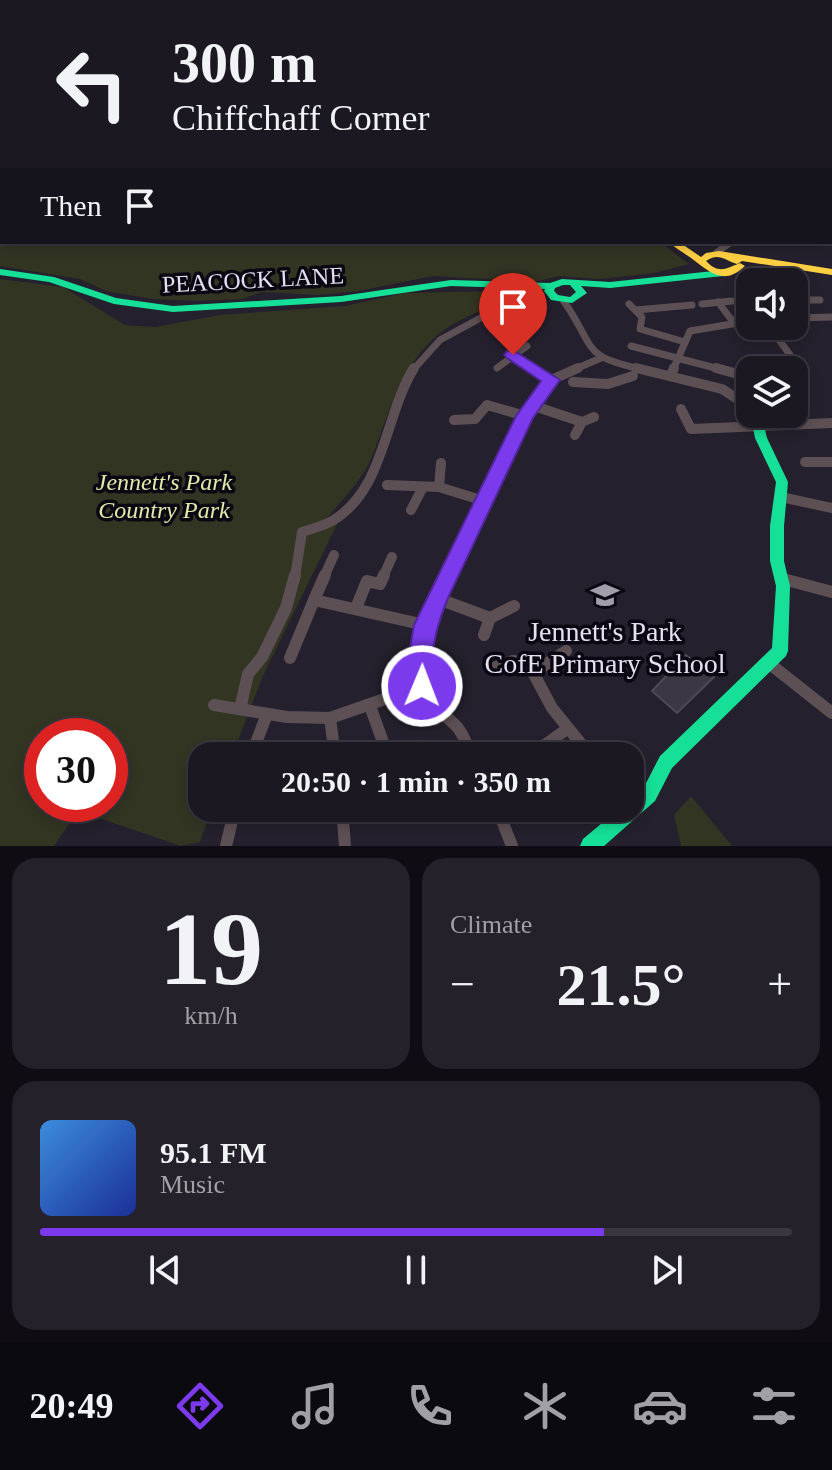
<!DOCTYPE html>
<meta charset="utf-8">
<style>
body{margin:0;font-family:"Times New Roman",serif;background:#24212a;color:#f1f3f6;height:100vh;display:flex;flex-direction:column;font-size:30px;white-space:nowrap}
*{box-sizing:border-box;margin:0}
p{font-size:26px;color:#a0a0a5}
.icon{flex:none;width:44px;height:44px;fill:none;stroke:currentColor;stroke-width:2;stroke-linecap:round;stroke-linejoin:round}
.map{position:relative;height:846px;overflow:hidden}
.drawer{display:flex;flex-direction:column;gap:12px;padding:12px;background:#0f0d13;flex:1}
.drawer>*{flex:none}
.banner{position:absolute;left:0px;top:0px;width:832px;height:244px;box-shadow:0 4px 12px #0003,0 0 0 2px #393740;background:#1b1822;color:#f1f3f6;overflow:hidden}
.tools{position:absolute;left:736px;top:268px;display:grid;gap:16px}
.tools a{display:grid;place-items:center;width:72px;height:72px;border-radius:16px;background:#1b1822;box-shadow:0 4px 12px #0003,0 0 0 2px #393740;font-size:40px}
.speed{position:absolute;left:24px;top:718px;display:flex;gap:16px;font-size:40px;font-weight:700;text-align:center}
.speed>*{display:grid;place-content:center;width:104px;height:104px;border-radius:50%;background:#1b1822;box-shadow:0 4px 12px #0003,0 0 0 2px #393740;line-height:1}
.speed .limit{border:12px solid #d22;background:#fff;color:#111}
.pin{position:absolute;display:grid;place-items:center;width:68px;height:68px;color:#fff;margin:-82px -34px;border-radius:50% 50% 50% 0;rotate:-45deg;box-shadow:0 0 8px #0007}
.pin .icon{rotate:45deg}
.me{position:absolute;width:88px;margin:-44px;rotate:1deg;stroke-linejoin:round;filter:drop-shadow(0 0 6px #0008)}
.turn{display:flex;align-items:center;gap:28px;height:168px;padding:0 40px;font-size:36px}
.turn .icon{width:104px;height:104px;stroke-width:2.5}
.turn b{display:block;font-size:56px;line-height:68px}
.then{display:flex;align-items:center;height:76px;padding:0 40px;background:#0003;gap:16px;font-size:30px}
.big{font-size:60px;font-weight:600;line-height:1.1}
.drawer .card{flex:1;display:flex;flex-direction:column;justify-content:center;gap:12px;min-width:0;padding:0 28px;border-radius:24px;background:#24212a}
.drawer .dial{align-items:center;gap:0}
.dial b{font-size:104px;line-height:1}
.song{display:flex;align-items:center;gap:24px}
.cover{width:96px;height:96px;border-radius:12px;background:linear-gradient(135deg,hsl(210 70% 55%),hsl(230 70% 35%))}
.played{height:8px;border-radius:4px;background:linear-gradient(90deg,#7c3aed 75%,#393740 75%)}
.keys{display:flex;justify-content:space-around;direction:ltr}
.heat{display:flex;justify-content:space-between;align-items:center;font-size:44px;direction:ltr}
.drawer .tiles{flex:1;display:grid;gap:12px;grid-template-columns:1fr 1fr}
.card:last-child{grid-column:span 2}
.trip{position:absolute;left:188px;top:742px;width:456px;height:80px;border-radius:24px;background:#1b1822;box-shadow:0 4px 12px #0003,0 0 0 2px #393740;font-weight:600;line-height:80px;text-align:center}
.menu{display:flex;height:128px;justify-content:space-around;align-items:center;background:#0b0a0e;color:#a0a0a5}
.menu .icon{width:56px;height:56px}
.menu .selected{color:#7c3aed}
.menu b{font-size:36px;color:#f1f3f6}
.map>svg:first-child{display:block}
.green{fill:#333523;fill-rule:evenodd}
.building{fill:#3b3744;stroke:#4d4a56;stroke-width:2}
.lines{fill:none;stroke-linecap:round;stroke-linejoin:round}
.street-far3{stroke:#5d5054;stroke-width:4}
.street-far2{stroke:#5d5054;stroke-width:7}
.street-far1{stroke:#5d5054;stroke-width:10}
.street{stroke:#5d5054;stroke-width:12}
.fast{fill:#16e098;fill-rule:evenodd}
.slow{fill:#ffcf43;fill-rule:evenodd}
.jam{fill:#f24e42;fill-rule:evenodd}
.route{fill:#7c3aed;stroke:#51269a;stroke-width:2}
.labels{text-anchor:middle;stroke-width:7;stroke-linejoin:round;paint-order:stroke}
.street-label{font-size:24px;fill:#e4e0f1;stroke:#0a0712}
.park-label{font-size:24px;font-style:italic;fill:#e2eaa9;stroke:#0a0712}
.near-poi-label{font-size:28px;fill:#e4e0f1;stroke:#0a0712}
</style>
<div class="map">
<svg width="832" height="846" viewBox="0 0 832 846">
<rect width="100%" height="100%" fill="#24202d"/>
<g class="green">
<path d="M 0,119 L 2,242 L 660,242 L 689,264 L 654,273 L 600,279 L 559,276 L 534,282 L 433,276 L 358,291 L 319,295 L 262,292 L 242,299 L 196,301 L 152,299 L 106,291 L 80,279 L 0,266 Z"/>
<path d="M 0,279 L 63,287 L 125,325 L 155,327 L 220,315 L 345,306 L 405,293 L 496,291 L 506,302 C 436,324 414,348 387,416 C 380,433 375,453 366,469 C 356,486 340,502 327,518 L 338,522 L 262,678 L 232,756 L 202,756 L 202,808 L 212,808 L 200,842 L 181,846 L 78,811 L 54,846 L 0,846 ZM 42,736 L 110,736 L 110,804 L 42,804 Z"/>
<path d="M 691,796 L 732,846 L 681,846 L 674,815 Z"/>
</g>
<path class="building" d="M 686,655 L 714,677 L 677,713 L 652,691 Z"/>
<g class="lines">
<g class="street-far3">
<path d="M 581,0 L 598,2"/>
<path d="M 784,0 L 788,2"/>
<path d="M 684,1 L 691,0"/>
<path d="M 801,1 L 804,2"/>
<path d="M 14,2 L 22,0"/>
<path d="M 565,2 L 568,0"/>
<path d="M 646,2 L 665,0"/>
</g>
<g class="street-far2">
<path d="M 758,242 L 782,242"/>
<path d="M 716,253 L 731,242"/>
<path d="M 739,291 L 750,306"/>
<path d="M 563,300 C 597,348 579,357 646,370"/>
<path d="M 718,302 L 734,323"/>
<path d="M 629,304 L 642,317 L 640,329 L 685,342"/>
<path d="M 702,304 L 732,301"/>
<path d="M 794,307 L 804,300 L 820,300"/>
<path d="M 636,310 L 692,305"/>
<path d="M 794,318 L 832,317"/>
<path d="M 769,326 L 801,370"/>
<path d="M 631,346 L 723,370"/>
<path d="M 513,355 L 536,370"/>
<path d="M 755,367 L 756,370"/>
<path d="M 497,368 L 527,346"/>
<path d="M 413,370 L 440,340 L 512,301 L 508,286"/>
<path d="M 573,370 L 601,358"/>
<path d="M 673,370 L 690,331 L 750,321"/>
</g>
<g class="street-far1">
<path d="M 533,368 L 551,380"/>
<path d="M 636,368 L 722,389 L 750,407"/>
<path d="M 716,368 L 745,376"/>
<path d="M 671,375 L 674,368"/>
<path d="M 794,376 L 803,373 L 800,368"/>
<path d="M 573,382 L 608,384 L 633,376"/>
<path d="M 794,396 L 800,404"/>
<path d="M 531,405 L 582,422 L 594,417"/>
<path d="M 681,409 L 691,429 L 832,423"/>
<path d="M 454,420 L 475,419 L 487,405 L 525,416"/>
<path d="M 575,435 L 582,422"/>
<path d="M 805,462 L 832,462"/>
<path d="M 387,485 L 439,487 L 484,501"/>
<path d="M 439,487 L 441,463"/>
<path d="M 781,497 L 832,508"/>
<path d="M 411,510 L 423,487"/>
<path d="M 295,577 L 302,532 C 312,529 323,526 332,521 C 385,490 384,416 414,368"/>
<path d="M 324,577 L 334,555"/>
<path d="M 383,577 L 392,557"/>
<path d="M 448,577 L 531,405 L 551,380 L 578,368"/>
</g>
<g class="street">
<path d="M 449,575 C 432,611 401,664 431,702 C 439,712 450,719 458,728 C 464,736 468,747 472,756"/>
<path d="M 783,579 L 832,592"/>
<path d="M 436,598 L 490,618"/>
<path d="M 314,600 L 325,575"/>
<path d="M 356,608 L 367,581 L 380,584 L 384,575"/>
<path d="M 484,635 L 490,618 L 514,606"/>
<path d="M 290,658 L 314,600 L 425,625"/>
<path d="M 770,664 L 832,713"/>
<path d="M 494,668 L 513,661 L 528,663 L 552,708 L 591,756"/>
<path d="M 533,673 L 566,651"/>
<path d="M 214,705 L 287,717 L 330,718 L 422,686"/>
<path d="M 241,705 L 248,674 L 262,657 L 286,608 L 295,575"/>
<path d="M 370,706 L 388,756"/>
<path d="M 330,718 L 335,756"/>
<path d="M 251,756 L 267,714"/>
<path d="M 524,756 L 535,752 L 567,729"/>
<path d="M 342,808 L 345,846"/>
<path d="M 497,808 L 512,846"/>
<path d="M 226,846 L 235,808"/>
</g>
<g class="fast">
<path d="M 269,0 L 274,0 L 269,2 Z"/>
<path d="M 306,0 L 310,0 L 311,2 L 307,2 Z"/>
<path d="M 444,0 L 452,2 L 354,2 L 356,1 Z"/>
<rect x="830" y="55" width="2" height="4"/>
<rect x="830" y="190" width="2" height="5"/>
<path d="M 0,269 L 54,277 L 116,298 L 173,306 L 341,296 L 451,280 L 550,283 L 562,279 L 610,282 L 723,270 L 728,273 L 723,276 L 610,288 L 581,286 L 587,293 L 572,303 L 551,300 L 544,291 L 545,289 L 451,286 L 341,302 L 173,312 L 114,304 L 49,282 L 0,275 ZM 563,285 L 570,285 L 576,292 L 570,297 L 558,295 L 554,291 L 555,288 Z"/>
<path d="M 750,412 L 761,414 L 767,438 L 788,482 L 784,526 L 784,561 L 790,586 L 788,651 L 786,656 L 672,768 L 655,801 L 604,846 L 580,846 L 583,839 L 620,808 L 630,808 L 630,799 L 643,789 L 660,756 L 772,648 L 776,586 L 770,561 L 770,526 L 776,482 L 755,438 Z"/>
</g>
<path class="slow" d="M 669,242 L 679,242 L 701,257 L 706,253 L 719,251 L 832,269 L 832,275 L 742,261 L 737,264 C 725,260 718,252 706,261 C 718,274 726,269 740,263 L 745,266 C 725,285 712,274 695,261 C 686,254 676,249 669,242 Z"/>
<path class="jam" d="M 341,0 L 345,0 L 346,2 L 342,2 Z"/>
</g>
<path class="route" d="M 513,350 L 560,380 L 533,418 L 448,598 C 439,619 433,640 432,662 C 431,674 436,683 431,695 L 422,698 L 413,695 L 407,665 L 414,625 L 516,416 L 541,381 L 507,358 L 504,355 L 507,351 Z"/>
<defs>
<symbol id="school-bare" viewBox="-9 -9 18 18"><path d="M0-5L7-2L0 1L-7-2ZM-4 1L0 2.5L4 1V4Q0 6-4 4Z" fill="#a19dac" stroke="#0a0712" stroke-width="2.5" paint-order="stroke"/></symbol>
</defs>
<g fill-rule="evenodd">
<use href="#school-bare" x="585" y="575" width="40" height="40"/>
</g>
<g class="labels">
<g class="street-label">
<text transform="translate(253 280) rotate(-3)" y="8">PEACOCK LANE</text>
</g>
<g class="park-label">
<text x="164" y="490">Jennett's Park<tspan x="164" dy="28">Country Park</tspan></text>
</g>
<g class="near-poi-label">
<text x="605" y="641">Jennett's Park<tspan x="605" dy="32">CofE Primary School</tspan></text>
</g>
</g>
</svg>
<div class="tools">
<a><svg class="icon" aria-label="sound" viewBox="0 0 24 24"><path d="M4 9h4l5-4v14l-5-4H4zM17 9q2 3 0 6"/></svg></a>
<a><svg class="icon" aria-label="layers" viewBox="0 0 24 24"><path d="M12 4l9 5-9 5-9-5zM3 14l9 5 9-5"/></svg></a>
</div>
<div class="speed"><div class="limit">30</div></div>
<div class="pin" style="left:513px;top:355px;background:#d93025"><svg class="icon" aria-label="arrive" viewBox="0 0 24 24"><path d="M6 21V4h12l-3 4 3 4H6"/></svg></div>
<svg class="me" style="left:422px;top:686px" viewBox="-20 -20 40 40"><circle r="17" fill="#7c3aed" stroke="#fff" stroke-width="3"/><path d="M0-11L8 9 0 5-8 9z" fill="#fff"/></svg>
<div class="trip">20:50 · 1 min · 350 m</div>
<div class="banner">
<div class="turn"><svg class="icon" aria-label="left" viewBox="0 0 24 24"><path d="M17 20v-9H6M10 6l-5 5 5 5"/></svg><div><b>300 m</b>Chiffchaff Corner</div></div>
<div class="then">Then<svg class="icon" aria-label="arrive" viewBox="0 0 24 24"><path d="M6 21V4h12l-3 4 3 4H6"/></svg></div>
</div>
</div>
<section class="drawer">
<div class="tiles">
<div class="card dial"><b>19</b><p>km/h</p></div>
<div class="card"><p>Climate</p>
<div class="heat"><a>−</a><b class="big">21.5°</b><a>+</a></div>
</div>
<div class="card">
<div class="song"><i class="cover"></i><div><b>95.1 FM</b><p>Music</p></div></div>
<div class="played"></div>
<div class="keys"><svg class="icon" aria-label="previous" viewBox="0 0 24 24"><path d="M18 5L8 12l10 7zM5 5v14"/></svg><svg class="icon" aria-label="pause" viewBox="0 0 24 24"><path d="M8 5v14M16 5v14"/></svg><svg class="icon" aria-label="next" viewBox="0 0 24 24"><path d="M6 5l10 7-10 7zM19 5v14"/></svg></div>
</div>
</div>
</section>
<nav class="menu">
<b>20:49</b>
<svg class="icon selected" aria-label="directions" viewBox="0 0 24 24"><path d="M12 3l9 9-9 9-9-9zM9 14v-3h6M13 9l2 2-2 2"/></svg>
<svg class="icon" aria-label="music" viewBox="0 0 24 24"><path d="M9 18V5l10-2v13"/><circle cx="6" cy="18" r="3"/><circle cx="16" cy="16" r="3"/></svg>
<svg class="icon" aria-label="phone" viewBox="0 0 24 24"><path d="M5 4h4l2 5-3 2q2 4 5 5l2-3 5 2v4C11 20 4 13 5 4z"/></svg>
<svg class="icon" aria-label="climate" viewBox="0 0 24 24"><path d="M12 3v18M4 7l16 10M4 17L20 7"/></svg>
<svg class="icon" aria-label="car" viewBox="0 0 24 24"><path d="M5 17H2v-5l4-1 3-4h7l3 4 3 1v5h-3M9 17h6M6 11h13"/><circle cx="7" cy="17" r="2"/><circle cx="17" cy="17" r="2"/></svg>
<svg class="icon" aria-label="filters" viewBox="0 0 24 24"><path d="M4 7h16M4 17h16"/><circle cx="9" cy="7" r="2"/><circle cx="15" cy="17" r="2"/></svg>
</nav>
